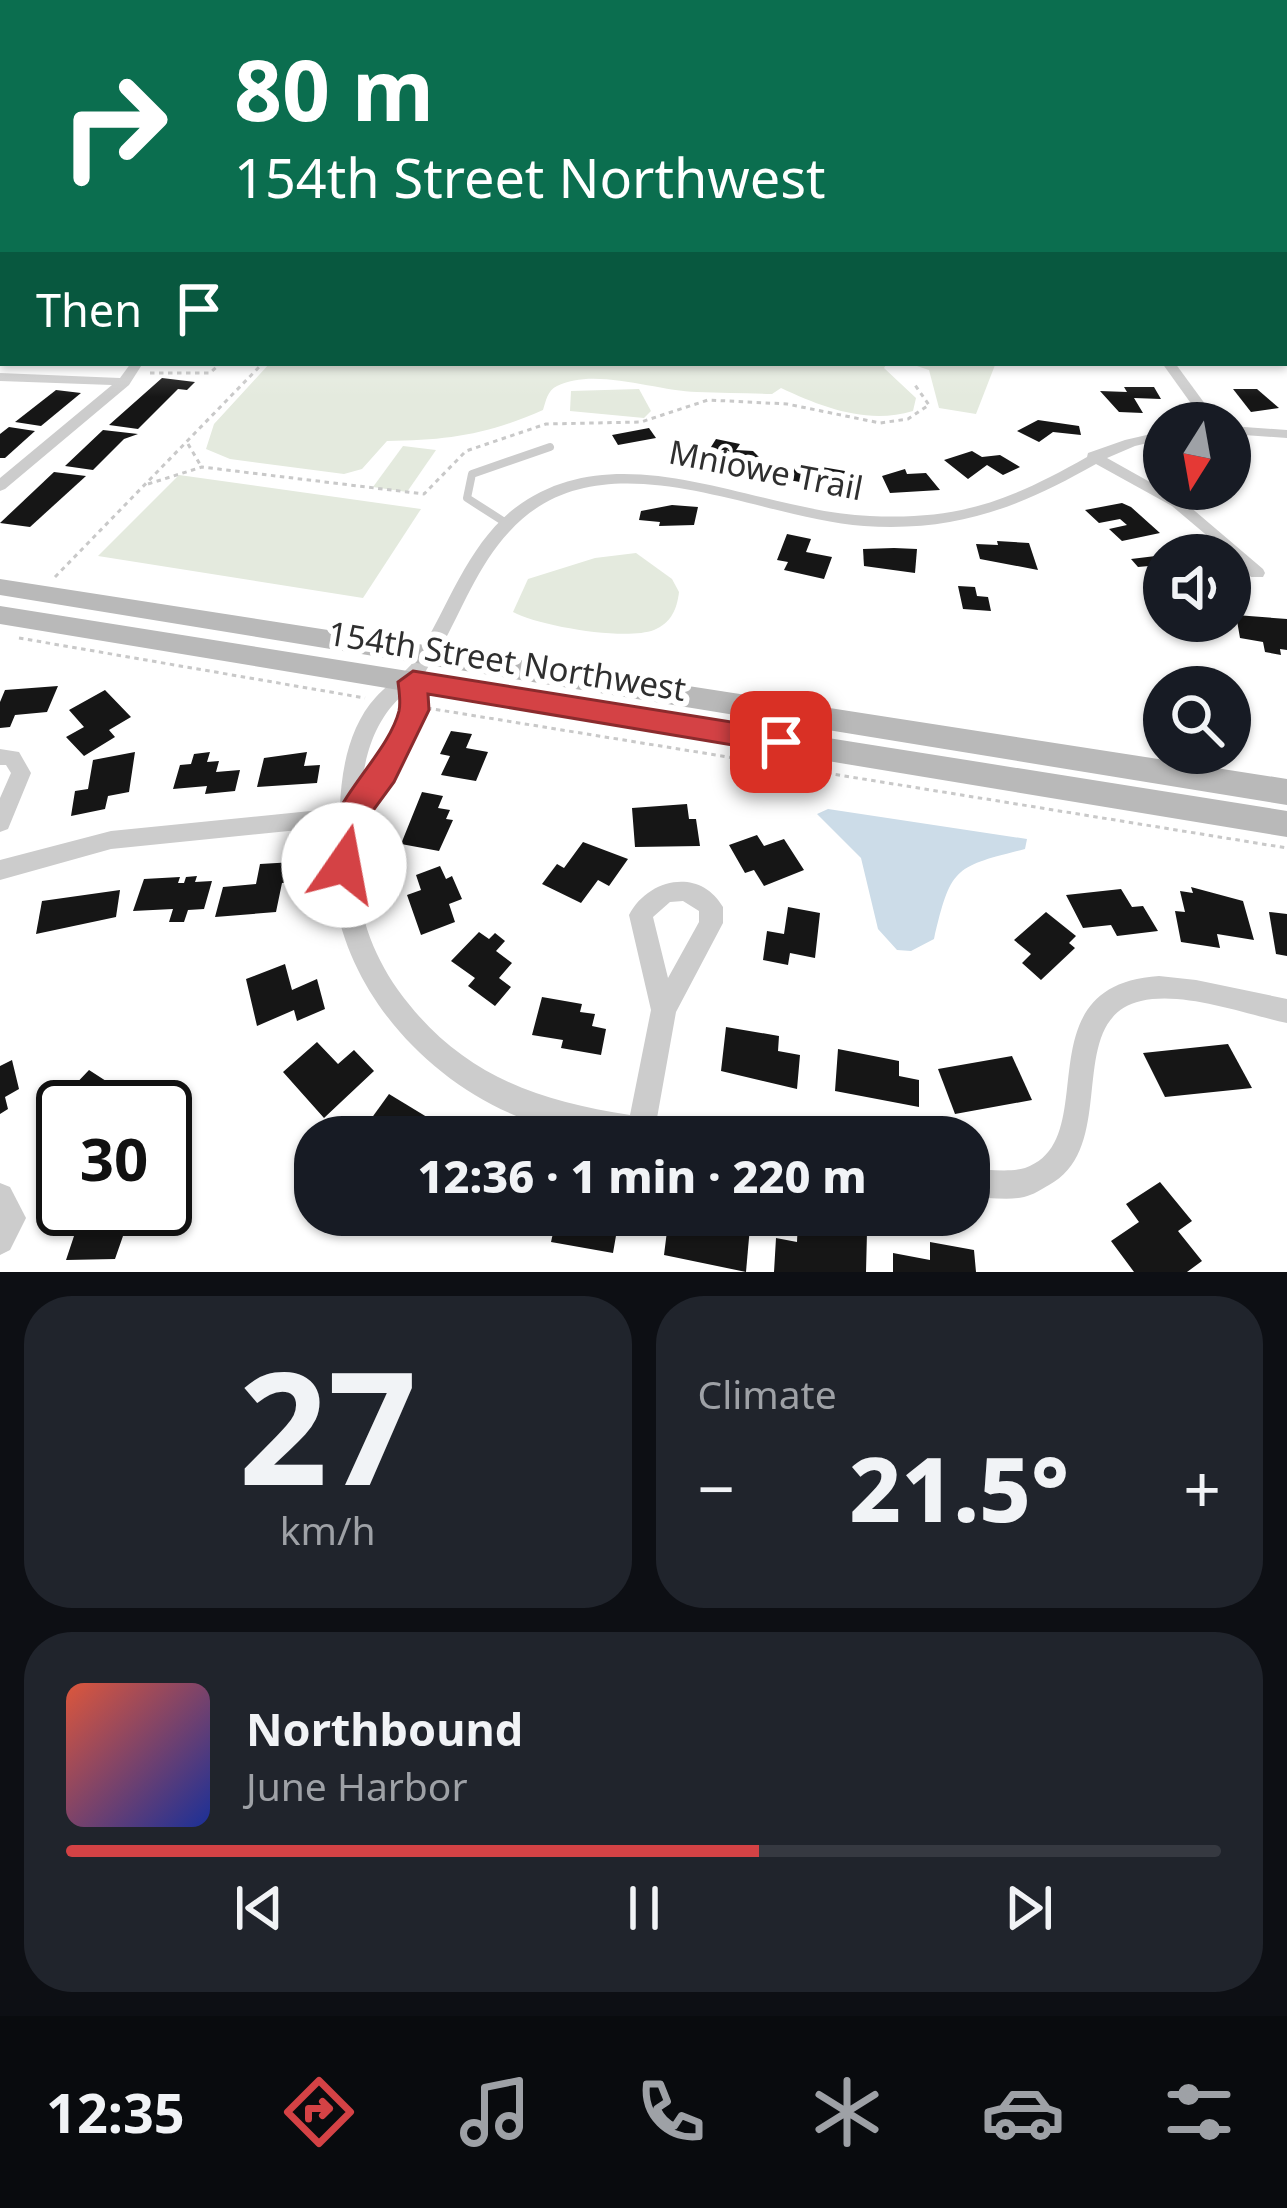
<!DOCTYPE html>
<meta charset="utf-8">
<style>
body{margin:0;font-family:"Noto Sans",sans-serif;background:#20242c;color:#f1f3f6;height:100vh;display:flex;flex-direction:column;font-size:45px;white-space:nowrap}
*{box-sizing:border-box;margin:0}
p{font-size:39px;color:#9ea1a6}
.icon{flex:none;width:66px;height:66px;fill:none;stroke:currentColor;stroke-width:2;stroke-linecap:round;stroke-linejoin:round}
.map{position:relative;height:1272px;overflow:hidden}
.drawer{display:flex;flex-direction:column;gap:24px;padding:24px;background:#0d0f14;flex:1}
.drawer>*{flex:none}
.top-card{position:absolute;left:0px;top:0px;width:1287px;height:366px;box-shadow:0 3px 9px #0004;background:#0b6e4f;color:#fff;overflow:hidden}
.needle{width:78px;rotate:191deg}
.buttons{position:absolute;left:1143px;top:402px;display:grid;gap:24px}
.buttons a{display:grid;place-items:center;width:108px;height:108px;border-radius:50%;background:#171b24;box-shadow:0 3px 9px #0004;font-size:60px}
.speed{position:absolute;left:36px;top:1080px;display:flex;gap:24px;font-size:60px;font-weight:700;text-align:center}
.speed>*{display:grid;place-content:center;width:156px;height:156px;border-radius:50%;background:#171b24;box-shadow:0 3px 9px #0004;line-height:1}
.speed .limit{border:6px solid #111;border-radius:18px;background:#fff;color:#111}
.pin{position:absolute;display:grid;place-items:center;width:102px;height:102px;color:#fff;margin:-51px;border-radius:24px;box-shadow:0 6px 18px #0006}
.me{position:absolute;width:132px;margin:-66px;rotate:12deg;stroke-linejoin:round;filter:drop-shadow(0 0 9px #0008)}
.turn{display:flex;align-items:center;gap:42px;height:252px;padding:0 36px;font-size:54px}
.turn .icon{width:156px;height:156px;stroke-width:2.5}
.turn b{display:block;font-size:84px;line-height:102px}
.then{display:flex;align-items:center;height:114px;padding:0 36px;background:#0003;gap:24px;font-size:45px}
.big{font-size:90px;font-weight:800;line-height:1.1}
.drawer .tile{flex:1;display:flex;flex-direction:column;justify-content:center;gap:18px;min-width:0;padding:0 42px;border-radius:48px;background:#20242c}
.drawer .dial{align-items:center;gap:0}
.dial b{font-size:156px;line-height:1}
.song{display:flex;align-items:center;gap:36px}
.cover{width:144px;height:144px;border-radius:18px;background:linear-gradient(135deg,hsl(10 70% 55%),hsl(230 70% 35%))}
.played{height:12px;border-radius:6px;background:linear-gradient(90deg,#d44245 60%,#363941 60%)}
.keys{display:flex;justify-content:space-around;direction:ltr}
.heat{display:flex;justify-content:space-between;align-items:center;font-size:66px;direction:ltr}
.drawer .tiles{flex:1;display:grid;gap:24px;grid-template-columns:1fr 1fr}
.tile:last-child{grid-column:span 2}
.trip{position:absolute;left:294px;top:1116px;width:696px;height:120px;border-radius:48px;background:#171b24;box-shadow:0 3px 9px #0004;font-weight:800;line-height:120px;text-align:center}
.dock{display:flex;height:192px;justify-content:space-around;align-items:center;background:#090b0e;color:#9ea1a6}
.dock .icon{width:84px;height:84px}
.dock .active{color:#d44245}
.dock b{font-size:54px;color:#f1f3f6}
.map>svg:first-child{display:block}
.green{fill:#e4eade}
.water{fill:#ccdce8}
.building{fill:#161616}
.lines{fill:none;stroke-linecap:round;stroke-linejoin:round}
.path{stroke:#c9c9c9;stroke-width:3;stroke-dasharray:4.5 4.5;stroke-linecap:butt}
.lane{stroke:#ccc;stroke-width:8}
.street{fill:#ccc;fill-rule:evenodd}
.secondary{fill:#b9b9b9;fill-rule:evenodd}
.route{fill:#d44245;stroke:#8a2b2d;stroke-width:3}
.labels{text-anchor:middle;stroke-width:12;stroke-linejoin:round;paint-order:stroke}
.street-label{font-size:33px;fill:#2f2f2f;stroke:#fff}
</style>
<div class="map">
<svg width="1287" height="1272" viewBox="0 0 1287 1272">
<rect width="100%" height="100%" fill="#fff"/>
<g class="green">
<path d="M 270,363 L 887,363 L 884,368 L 916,398 L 913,411 C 867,425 822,407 781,388 L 772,394 C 747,393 722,393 697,392 C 657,391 594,367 557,386 C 547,391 546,401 543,410 C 486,435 448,440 387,441 L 362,469 L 344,474 L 230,459 L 206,449 L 214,424 Z"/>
<path d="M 908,363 L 995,363 L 995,365 L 976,414 L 939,408 L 929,370 Z"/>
<path d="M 639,389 L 651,411 L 644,418 L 570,411 L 571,391 Z"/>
<path d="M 403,446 L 436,450 L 407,492 L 373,487 Z"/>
<path d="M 179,475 L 421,509 L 363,598 L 98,556 Z"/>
<path d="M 636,553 L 672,579 L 679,592 C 677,609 671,623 654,630 C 625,641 539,626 513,612 L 528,579 L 595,558 Z"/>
</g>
<path class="water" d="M 828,809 L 1027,839 L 1025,849 C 955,867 951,866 934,939 L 911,951 L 897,950 L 878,929 L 861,858 L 817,814 Z"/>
<g class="building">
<path d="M 162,378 L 195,382 L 187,390 L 178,389 L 138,429 L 109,425 Z"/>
<path d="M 1124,387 L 1154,387 L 1161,399 L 1134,398 L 1143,413 L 1119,412 L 1100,391 L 1127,392 Z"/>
<path d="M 1233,389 L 1257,389 L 1279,408 L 1251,412 Z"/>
<path d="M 56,390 L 81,393 L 41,426 L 15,422 Z"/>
<path d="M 1038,420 L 1079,426 L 1081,435 L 1053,432 L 1039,442 L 1017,431 Z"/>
<path d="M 9,427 L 35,431 L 5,458 L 0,458 L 0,434 Z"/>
<path d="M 649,428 L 656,438 L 618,445 L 612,435 Z"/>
<path d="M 103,430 L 138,434 L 124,439 L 93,470 L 65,466 Z"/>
<path d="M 716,439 L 740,444 L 736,450 L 753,451 L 764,462 L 740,468 L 732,460 L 706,455 Z"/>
<path d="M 972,451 L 982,457 L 1000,455 L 1020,467 L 1003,475 L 987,465 L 968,479 L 944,460 Z"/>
<path d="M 799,460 L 822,467 L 845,471 L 842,480 L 831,478 L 827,487 L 789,480 Z"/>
<path d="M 905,469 L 907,474 L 926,473 L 940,490 L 890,493 L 882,476 Z"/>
<path d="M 54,472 L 86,476 L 30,527 L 0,523 Z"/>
<path d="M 1122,503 L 1131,507 L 1160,533 L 1122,541 L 1109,529 L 1127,525 L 1120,519 L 1099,523 L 1085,510 Z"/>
<path d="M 672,505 L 698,507 L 694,525 L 659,526 L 660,522 L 639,520 L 641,511 Z"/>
<path d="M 787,534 L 811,539 L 806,552 L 832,557 L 824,579 L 784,570 L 788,562 L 777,560 Z"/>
<path d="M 997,541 L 1029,543 L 1038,570 L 980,559 L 976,544 L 998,545 Z"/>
<path d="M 894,548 L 917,549 L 915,573 L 864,566 L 863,549 Z"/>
<path d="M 1164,555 L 1164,590 L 1149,566 L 1138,567 L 1131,559 Z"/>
<path d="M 958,586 L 975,587 L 977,596 L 988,597 L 991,611 L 963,609 Z"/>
<path d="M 1236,615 L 1287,619 L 1287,650 L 1280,649 L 1281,655 L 1265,652 L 1263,642 L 1240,638 Z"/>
<path d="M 58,686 L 47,712 L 15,715 L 10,727 L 0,728 L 0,702 L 5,690 Z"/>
<path d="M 105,690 L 131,717 L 109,730 L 115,737 L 84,756 L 66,737 L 84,727 L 69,710 Z"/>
<path d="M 451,731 L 472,734 L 466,748 L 488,752 L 476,781 L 441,775 L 450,756 L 440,754 Z"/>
<path d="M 135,752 L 129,792 L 108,796 L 105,809 L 71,816 L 75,791 L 88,789 L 93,760 Z"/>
<path d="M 210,752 L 207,762 L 219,761 L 216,772 L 240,770 L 235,791 L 205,794 L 207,786 L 173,789 L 180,765 L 191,764 L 194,754 Z"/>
<path d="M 307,752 L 304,766 L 320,765 L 317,783 L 257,787 L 264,758 Z"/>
<path d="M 422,792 L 443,796 L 438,808 L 450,810 L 446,819 L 453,820 L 439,851 L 401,844 Z"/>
<path d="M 687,804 L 689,819 L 696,819 L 700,846 L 635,847 L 632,808 Z"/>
<path d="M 757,835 L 764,846 L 784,839 L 804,870 L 764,886 L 754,870 L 745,873 L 729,845 Z"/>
<path d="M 583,842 L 628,859 L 609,886 L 598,880 L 581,903 L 542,884 L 557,864 L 564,868 Z"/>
<path d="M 294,862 L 290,882 L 282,883 L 276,912 L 215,917 L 223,887 L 256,884 L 260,864 Z"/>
<path d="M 440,866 L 446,879 L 452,876 L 462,899 L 449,904 L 455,922 L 421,935 L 407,895 L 421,890 L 416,875 Z"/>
<path d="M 197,876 L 195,882 L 212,881 L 204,909 L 188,910 L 184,922 L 169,922 L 173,909 L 133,911 L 144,879 L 180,877 L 178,883 L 184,883 L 186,877 Z"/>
<path d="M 1191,887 L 1243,901 L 1254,940 L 1217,934 L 1220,948 L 1181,942 L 1175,911 L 1185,912 L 1180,891 L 1193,893 Z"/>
<path d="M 1121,889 L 1132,907 L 1143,906 L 1158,931 L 1117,936 L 1111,925 L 1083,928 L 1066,895 Z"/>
<path d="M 120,890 L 116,917 L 36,934 L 42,901 Z"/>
<path d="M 788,907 L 820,913 L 815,958 L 790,953 L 788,965 L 763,960 L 767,931 L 784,934 Z"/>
<path d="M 1046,912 L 1076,936 L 1069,943 L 1075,948 L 1041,980 L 1022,963 L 1031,954 L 1014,940 Z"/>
<path d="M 1269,912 L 1287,914 L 1287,956 L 1276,954 Z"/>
<path d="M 479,932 L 489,939 L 495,933 L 505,941 L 496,951 L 512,963 L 499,978 L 511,987 L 495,1006 L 468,986 L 475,978 L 451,961 Z"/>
<path d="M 285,964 L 292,990 L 317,979 L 325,1009 L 297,1021 L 294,1010 L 257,1026 L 246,979 Z"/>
<path d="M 542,997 L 582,1004 L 580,1012 L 595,1014 L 592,1026 L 606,1029 L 601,1055 L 561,1048 L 563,1040 L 532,1035 Z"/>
<path d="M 726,1027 L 779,1036 L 778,1051 L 800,1055 L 797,1089 L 721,1071 Z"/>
<path d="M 317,1042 L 338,1064 L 354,1050 L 374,1071 L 324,1118 L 283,1072 Z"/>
<path d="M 1228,1044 L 1252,1088 L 1165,1097 L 1143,1053 Z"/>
<path d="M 838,1049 L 899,1061 L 899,1076 L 919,1080 L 919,1107 L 835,1091 Z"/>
<path d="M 1012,1056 L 1032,1100 L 955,1114 L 938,1069 Z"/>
<path d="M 12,1060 L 19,1089 L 5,1097 L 8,1109 L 0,1114 L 0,1066 Z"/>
<path d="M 89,1070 L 137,1101 L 132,1107 L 63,1107 L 63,1128 L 36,1111 L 61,1084 L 70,1090 Z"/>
<path d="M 389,1094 L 445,1128 L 438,1137 L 358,1137 Z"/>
<path d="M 1160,1182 L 1192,1221 L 1178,1231 L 1202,1261 L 1187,1272 L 1134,1272 L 1111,1241 L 1139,1222 L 1126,1204 Z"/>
<path d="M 90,1209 L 151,1209 L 143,1235 L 123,1236 L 115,1259 L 66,1260 L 81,1215 L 88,1215 Z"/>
<path d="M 557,1215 L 641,1215 L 638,1234 L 617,1230 L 613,1253 L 551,1242 Z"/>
<path d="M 669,1215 L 751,1215 L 746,1272 L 664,1255 Z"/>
<path d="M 798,1219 L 867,1232 L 866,1272 L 774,1272 L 776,1238 L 797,1242 Z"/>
<path d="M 930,1242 L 974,1250 L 976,1272 L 893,1272 L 893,1253 L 930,1260 Z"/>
</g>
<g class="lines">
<g class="path">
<path d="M 150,373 L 210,373 L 221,363"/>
<path d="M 188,444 L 201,466"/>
<path d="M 148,484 L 202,467 L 424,494 L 466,451 L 546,424 L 641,422 L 708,400 L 787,404 L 880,423 L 908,419 L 929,405 L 915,385"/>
<path d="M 55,577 L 263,363"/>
<path d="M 19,638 L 365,698"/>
<path d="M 427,708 L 1287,848"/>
</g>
<path class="lane" d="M 506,523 L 467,498 L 472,474 L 550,447"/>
<g class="street">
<rect x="0" y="266" width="3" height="7"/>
<path d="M 131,363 L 143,363 L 129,385 L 5,489 L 0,491 L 0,478 L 112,385 L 0,381 L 0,373 L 120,378 Z"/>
<path d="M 1162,363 L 1175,363 L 1219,423 L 1205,423 Z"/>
<path d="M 1230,426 L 1287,430 L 1287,438 L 1230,434 Z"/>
<path d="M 1164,431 L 1164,439 L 1135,446 L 1107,458 L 1182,500 L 1263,569 L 1265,573 L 1263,577 L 1251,577 L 1230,555 L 1172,506 L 1096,464 C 1018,508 956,532 864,526 C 753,518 600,431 509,532 C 478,565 462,610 440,649 C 435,658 424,671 422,680 C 420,685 423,692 422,698 C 421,716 414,733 406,749 C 398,766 388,781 378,796 C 373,802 364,810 361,818 C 358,825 359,837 358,844 C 353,897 367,946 398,990 C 458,1073 533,1100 630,1115 L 651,1010 L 629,915 C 648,878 700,867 723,907 L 723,923 L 676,1012 L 657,1118 L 699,1127 L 703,1137 C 669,1137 634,1140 601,1137 C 476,1127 356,1024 335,900 C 331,875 335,850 338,826 L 111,849 L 0,880 L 0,860 L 111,831 L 340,808 C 341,771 349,726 376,697 C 391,681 409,672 420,652 C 449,604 469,543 515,508 C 620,429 756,512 870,516 C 961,520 1009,501 1087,457 L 1088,453 L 1125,440 ZM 403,695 L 393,736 L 362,786 C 365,752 377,717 403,695 ZM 683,901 L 699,911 L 699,922 L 668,978 L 653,917 L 670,902 Z"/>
<path d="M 0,749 L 19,752 L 31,773 L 8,829 L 0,832 L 0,798 L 11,773 L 6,765 L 0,765 Z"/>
<path d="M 1159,976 L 1196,980 L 1287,999 L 1287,1023 C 1245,1014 1183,991 1141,1001 C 1062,1019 1121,1147 1049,1185 C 1042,1189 1033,1195 1024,1197 C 1008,1201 986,1197 969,1197 L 969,1169 C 986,1169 1009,1173 1025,1168 C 1106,1140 1019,985 1159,976 Z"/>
<path d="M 0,1183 L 10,1187 L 26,1218 L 10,1250 L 0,1255 Z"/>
</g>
<g class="secondary">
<path d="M 0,579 L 1287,779 L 1287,805 L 0,595 Z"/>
<path d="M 0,606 L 1287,811 L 1287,837 L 0,624 Z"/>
</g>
</g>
<linearGradient id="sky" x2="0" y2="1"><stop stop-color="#9dc4e8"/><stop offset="0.55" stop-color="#fff"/><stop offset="1" stop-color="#fff" stop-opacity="0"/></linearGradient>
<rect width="1287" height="397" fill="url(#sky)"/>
<path class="route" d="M 413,671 L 781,730 L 792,733 L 796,742 L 792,750 L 781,753 L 428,694 L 429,710 L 394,782 L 366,820 L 356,875 L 344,879 L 332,875 C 305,819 386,763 399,711 C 401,702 399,690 398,682 Z"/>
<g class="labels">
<g class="street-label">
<text transform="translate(766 470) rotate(11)" y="12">Mniowe Trail</text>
<text transform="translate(507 661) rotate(9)" y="12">154th Street Northwest</text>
</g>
</g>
</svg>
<div class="buttons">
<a><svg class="needle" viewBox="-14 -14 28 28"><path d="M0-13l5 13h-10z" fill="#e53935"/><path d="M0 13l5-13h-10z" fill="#9ea1a6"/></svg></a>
<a><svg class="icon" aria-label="sound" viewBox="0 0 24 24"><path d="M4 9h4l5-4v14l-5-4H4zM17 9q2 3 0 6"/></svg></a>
<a><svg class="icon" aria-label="search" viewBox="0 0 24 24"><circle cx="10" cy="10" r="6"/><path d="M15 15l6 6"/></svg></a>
</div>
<div class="speed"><div class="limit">30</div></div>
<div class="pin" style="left:781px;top:742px;background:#d93025"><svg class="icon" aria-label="arrive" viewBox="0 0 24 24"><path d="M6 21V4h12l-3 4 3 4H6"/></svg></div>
<svg class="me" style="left:344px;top:865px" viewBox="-20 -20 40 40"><circle r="19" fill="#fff"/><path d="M0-13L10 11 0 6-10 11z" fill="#d44245"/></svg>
<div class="trip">12:36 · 1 min · 220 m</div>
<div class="top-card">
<div class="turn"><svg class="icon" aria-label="right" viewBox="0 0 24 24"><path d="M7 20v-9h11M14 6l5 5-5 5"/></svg><div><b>80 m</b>154th Street Northwest</div></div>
<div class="then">Then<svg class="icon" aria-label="arrive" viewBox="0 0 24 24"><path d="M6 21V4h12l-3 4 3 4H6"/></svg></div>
</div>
</div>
<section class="drawer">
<div class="tiles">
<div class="tile dial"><b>27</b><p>km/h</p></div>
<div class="tile"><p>Climate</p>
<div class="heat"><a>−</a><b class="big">21.5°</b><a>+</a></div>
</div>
<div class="tile">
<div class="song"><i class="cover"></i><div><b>Northbound</b><p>June Harbor</p></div></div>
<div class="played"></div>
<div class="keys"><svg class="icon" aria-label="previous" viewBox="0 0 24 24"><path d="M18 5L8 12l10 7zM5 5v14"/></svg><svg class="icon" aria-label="pause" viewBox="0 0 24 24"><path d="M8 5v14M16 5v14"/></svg><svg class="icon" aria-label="next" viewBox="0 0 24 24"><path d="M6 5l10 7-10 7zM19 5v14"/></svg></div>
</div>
</div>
</section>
<nav class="dock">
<b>12:35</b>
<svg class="icon active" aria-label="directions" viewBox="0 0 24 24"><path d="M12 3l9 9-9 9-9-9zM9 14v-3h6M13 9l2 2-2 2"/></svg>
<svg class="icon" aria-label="music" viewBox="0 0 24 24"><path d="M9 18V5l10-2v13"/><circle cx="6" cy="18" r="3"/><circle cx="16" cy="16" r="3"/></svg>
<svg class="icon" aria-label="phone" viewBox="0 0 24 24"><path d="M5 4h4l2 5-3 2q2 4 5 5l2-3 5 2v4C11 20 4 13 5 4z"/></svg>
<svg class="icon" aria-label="climate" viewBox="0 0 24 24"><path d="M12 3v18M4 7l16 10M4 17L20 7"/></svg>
<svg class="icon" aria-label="car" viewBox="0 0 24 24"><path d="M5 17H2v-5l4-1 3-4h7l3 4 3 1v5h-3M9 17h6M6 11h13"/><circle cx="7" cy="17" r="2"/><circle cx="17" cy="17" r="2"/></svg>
<svg class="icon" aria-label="filters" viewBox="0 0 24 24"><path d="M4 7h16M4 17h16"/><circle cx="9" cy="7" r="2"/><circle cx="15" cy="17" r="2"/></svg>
</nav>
